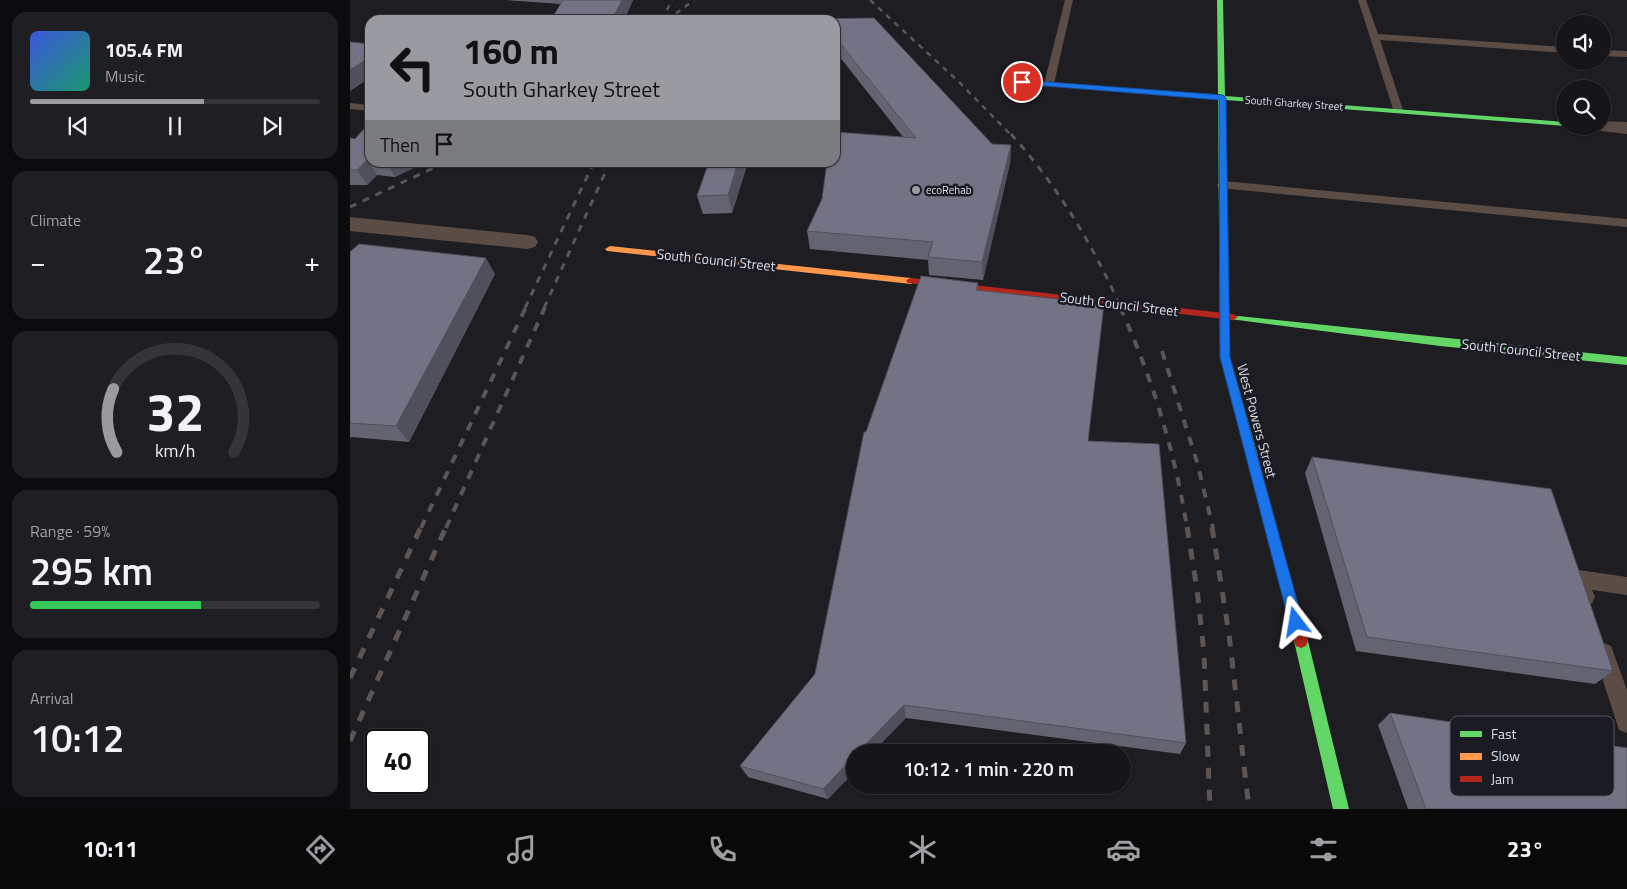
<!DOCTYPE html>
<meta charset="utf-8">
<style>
body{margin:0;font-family:"Titillium Web",sans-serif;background:#1f1f23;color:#f1f3f6;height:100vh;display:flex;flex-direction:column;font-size:19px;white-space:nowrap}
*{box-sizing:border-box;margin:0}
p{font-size:16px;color:#9e9fa2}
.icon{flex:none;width:28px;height:28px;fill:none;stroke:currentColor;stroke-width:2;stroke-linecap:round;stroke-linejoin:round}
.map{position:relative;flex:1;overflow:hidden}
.side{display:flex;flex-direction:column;gap:12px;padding:12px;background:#0c0c0e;width:350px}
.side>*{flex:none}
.banner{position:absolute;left:15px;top:15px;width:475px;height:152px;border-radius:15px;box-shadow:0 1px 4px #0004,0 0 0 1px #353539;background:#9a9ba1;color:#111;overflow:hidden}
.tools{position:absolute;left:1206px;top:15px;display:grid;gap:10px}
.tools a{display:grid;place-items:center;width:55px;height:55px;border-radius:50%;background:#16161a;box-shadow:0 1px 4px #0004,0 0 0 1px #353539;font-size:25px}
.speed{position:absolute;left:15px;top:729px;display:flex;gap:10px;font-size:25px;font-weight:700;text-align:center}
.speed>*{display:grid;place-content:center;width:65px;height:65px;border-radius:50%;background:#16161a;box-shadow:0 1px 4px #0004,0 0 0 1px #353539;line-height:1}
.speed .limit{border:2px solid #111;border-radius:8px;background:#fff;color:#111}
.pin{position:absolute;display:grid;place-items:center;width:42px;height:42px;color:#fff;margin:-21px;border:2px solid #fff;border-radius:50%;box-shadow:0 1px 5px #0007}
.me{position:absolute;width:55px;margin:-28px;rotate:346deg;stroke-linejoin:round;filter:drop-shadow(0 0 4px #0008)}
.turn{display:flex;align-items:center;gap:18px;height:105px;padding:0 15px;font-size:22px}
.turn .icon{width:65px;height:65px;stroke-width:2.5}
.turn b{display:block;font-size:35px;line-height:42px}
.then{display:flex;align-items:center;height:48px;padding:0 15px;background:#0003;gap:10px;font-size:19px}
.big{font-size:38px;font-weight:600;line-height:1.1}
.side .widget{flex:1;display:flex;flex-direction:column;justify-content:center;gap:8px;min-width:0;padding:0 18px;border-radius:15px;background:#1f1f23}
.side .dial{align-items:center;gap:0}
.dial svg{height:130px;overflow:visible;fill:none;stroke:#353539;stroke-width:7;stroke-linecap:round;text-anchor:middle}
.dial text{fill:#f1f3f6;stroke:none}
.song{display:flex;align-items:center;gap:15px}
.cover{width:60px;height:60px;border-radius:8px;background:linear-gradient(135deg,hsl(230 70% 55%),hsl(160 70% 35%))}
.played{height:5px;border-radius:2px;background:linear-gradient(90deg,#9a9ba1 60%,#353539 60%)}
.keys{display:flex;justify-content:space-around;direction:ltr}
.heat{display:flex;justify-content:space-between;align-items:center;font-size:28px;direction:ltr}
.charge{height:8px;border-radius:4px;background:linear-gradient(90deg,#34c759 59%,#353539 0)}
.trip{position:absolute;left:496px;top:744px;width:285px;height:50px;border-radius:25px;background:#16161a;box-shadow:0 1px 4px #0004,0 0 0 1px #353539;font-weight:600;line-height:50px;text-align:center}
.menu{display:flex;height:80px;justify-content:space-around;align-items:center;background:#09090a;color:#9e9fa2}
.menu .icon{width:35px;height:35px}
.menu .on{color:#9a9ba1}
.menu b{font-size:22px;color:#f1f3f6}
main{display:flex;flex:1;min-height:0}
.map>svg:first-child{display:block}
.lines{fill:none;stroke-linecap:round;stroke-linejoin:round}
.lane{fill:#5b4d45;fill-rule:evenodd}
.street{fill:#5b4d45;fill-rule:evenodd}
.fast{fill:#63d668;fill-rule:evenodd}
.slow{fill:#ff974d;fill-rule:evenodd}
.jam{fill:#b3261e;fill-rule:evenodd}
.rail-far3{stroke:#5c5554;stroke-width:2.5;stroke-dasharray:5.5 5.5;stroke-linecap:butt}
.rail-far2{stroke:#5c5554;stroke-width:3;stroke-dasharray:7 7;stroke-linecap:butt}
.rail-far1{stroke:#5c5554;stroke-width:4;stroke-dasharray:9 9;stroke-linecap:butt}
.rail{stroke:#5c5554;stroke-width:5;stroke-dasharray:11 11;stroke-linecap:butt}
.wall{fill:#636372}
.shaded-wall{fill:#50505d}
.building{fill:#737385;stroke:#50505d}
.route{fill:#1a73e8;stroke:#114b97}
.poi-dot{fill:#9a9ba1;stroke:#1b1b24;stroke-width:2}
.labels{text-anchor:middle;stroke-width:5;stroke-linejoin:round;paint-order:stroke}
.far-street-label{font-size:11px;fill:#dedfe5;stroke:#1b1b24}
.far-poi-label{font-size:11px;fill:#dedfe5;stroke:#1b1b24;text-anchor:start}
.street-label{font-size:14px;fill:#dedfe5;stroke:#1b1b24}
.key{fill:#1b1b24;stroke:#56565e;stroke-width:1}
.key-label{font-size:14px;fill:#dedfe5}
</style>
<main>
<section class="side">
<div class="widget">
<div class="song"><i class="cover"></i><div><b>105.4 FM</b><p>Music</p></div></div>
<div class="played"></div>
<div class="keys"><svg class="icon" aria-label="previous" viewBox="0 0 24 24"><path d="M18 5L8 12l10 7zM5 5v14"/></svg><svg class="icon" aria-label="pause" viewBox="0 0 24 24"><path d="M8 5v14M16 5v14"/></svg><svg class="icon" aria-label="next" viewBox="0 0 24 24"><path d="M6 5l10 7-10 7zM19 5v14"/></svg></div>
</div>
<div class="widget"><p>Climate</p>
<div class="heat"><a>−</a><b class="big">23°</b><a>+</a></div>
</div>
<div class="widget dial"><svg viewBox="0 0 100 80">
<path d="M14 69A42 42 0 1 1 86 69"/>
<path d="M14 69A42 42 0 0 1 12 30" stroke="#9a9ba1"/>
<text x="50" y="56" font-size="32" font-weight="700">32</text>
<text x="50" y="72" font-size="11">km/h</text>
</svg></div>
<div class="widget"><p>Range · 59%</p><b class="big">295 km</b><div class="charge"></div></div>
<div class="widget"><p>Arrival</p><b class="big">10:12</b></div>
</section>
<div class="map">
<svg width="1277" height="809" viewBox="0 0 1277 809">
<rect width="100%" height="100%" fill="#1d1d22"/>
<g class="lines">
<g class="lane">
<path d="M 715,0 L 723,0 L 704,84 L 699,87 L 694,84 Z"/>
<path d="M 1008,0 L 1016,0 L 1028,34 L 1215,47 L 1215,53 L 1030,40 L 1053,110 L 1052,112 L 1044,112 Z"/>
<path d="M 1252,50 L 1277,51 L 1277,57 L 1252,56 Z"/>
<path d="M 0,103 L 20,105 L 20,111 L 0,109 Z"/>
<path d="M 873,181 L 1277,219 L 1277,227 L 869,188 L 867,185 Z"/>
<path d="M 1229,570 L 1277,577 L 1277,595 L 1242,590 L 1245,597 L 1242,603 L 1235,606 L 1228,603 L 1219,579 L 1222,573 Z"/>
<path d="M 1254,643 L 1261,646 L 1277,690 L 1277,733 L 1269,730 L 1244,653 L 1247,646 Z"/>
</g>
<g class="street">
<path d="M 1252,121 L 1277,122 L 1277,134 L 1243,130 L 1241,126 L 1252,126 Z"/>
<path d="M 0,217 L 177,235 L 185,237 L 188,242 L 185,247 L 177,249 L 0,231 Z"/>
</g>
<g class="fast">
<path d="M 867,0 L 873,0 L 875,96 L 1215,122 L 1215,126 L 875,100 L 879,315 L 1277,357 L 1277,365 L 1090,346 L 880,319 L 880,357 L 908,456 L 906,459 L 898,459 L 870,357 L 868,100 L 859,97 L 868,95 Z"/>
<path d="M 951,634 L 956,636 L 958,641 L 999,809 L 983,809 L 944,641 L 946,636 Z"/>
</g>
<g class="slow">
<path d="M 669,80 L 863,95 L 867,97 L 863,99 L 672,84 L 668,82 Z"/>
<path d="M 260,246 L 561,278 L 566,281 L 561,284 L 257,251 L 255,249 Z"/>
</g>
<g class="jam">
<path d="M 561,278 L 883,314 L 888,317 L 883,320 L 558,283 L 556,281 L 558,279 Z"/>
<path d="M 902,451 L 906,453 L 908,456 L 958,641 L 956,646 L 951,648 L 946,646 L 944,641 L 896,456 L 898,453 Z"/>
</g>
<g class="rail-far3">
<path d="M 520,0 L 608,81 L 662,136"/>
<path d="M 312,20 L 322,0"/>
<path d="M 317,20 L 344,0"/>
</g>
<g class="rail-far2">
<path d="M 661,134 C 707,185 743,245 771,308"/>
<path d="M 0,207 L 96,162"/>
<path d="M 175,308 L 244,162"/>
<path d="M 194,308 L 260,162"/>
</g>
<g class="rail-far1">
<path d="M 770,307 C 802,377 825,452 837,528"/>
<path d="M 812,351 L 847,462 L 863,528"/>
<path d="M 71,528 L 176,307"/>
<path d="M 96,528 L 195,307"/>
</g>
<g class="rail">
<path d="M 837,527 L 847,589 L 854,653 L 860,809"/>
<path d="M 862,527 L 879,634 L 899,809"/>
<path d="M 0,678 L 71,527"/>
<path d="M 0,741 L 96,527"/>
</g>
</g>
<g class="wall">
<path d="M 155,0 L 283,0 L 274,20 L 201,20 L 211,4 Z"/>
<path d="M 524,18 L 642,144 L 661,145 L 660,163 L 633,280 L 579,275 L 578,260 L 460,249 L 457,231 L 553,137 L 485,51 L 485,20 Z"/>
<path d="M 20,122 L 20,162 L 76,162 L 45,177 L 27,175 L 17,185 L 0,185 L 0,138 L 5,139 Z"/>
<path d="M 398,162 L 382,213 L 353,214 L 347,196 Z"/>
<path d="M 0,252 L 145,274 L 59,442 L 1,437 L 0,439 Z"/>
<path d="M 628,283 L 628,290 L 738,441 L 836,743 L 830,754 L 556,718 L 505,752 L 505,771 L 478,799 L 398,777 L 390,766 L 465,674 L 516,432 Z"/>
<path d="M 962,457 L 1263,671 L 1245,684 L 1006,651 L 955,473 Z"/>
<path d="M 1040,713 L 1277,809 L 1058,809 L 1028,725 Z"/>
</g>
<g class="shaded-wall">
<path d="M 272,0 L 283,0 L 274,20 L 263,20 L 263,18 Z"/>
<path d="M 20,57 L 20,78 L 0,91 L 0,70 Z"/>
<path d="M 661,145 L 660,163 L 633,280 L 632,262 Z"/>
<path d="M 17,160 L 27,175 L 17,185 L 7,170 Z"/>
<path d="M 36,162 L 76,162 L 45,177 Z"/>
<path d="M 388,162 L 398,162 L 382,213 L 378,195 Z"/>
<path d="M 136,258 L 145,274 L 59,442 L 46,426 Z"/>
<path d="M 554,705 L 556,718 L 523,752 L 508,752 Z"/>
<path d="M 505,755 L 505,771 L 478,799 L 473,789 Z"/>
</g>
<g class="building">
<path d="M 213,0 L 272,0 L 263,18 L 201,20 Z"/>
<path d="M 524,18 L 642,144 L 661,145 L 632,262 L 578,257 L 583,242 L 457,231 L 472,199 L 477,162 L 485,162 L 485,132 L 566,138 L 485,37 L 485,20 L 391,20 Z"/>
<path d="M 0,42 L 20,44 L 20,57 L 0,70 Z"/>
<path d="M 20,122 L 20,160 L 17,160 L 7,170 L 0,170 L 0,138 L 5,139 Z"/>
<path d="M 359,162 L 388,162 L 378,195 L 347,196 Z"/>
<path d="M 9,244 L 136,258 L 46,426 L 0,423 L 0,252 Z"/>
<path d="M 571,276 L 628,283 L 626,290 L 754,304 L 738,441 L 809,444 L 836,743 L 554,705 L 508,752 L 505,752 L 505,755 L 473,789 L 390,766 L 465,674 L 514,432 L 516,432 Z"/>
<path d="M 962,457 L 1201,489 L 1263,671 L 1017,637 Z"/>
<path d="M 1040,713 L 1277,748 L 1277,809 L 1076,809 Z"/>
</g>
<path class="route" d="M 672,80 L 873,95 L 876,98 L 880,357 L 953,622 L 951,627 L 946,628 L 941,627 L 939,622 L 870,357 L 869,100 L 670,84 L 670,81 Z"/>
<circle class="poi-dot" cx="566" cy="190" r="5"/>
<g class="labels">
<g class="far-street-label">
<text transform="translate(944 103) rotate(4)" y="4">South Gharkey Street</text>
</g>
<g class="far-poi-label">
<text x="576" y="194">ecoRehab</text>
</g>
<g class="street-label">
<text transform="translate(366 260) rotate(6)" y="5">South Council Street</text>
<text transform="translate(769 304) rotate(7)" y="5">South Council Street</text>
<text transform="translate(1171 350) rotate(6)" y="5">South Council Street</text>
<text transform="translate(907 421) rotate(75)" y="5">West Powers Street</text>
</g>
</g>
<rect x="1100" y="716" width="164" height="80" rx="8" class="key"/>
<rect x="1110" y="731" width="22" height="6" fill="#63d668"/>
<rect x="1110" y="753" width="22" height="7" fill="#ff974d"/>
<rect x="1110" y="776" width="22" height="6" fill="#b3261e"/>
<g class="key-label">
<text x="1141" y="739">Fast</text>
<text x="1141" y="761">Slow</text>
<text x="1141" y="784">Jam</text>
</g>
</svg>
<div class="tools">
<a><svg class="icon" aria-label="sound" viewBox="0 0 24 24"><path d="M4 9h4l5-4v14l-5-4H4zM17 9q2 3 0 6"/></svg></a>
<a><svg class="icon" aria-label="search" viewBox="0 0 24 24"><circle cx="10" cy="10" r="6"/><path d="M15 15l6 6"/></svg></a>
</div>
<div class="speed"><div class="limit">40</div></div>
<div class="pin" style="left:672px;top:82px;background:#d93025"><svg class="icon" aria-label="arrive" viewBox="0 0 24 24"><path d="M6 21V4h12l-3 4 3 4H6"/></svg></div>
<svg class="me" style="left:946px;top:622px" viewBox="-20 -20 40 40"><path d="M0-17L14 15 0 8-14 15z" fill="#1a73e8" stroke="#fff" stroke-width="4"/></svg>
<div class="trip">10:12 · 1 min · 220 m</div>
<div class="banner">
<div class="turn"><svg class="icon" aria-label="left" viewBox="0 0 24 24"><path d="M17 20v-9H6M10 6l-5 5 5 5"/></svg><div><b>160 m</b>South Gharkey Street</div></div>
<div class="then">Then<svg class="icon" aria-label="arrive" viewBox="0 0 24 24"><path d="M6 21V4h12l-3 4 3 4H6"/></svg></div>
</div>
</div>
</main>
<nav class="menu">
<b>10:11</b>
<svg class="icon on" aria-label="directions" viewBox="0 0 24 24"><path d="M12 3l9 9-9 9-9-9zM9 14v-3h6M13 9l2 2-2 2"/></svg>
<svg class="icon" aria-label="music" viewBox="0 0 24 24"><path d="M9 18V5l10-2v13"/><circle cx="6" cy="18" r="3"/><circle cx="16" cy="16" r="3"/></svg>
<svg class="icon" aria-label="phone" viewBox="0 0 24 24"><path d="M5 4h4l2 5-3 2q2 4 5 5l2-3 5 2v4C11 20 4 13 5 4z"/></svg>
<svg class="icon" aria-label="climate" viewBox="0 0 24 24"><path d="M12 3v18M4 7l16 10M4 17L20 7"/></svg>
<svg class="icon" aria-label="car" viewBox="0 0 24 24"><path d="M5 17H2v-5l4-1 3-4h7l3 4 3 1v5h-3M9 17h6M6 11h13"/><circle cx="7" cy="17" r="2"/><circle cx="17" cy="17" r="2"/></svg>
<svg class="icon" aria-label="filters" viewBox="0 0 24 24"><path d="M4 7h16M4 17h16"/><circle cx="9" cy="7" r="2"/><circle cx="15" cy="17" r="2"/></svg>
<b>23°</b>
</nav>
